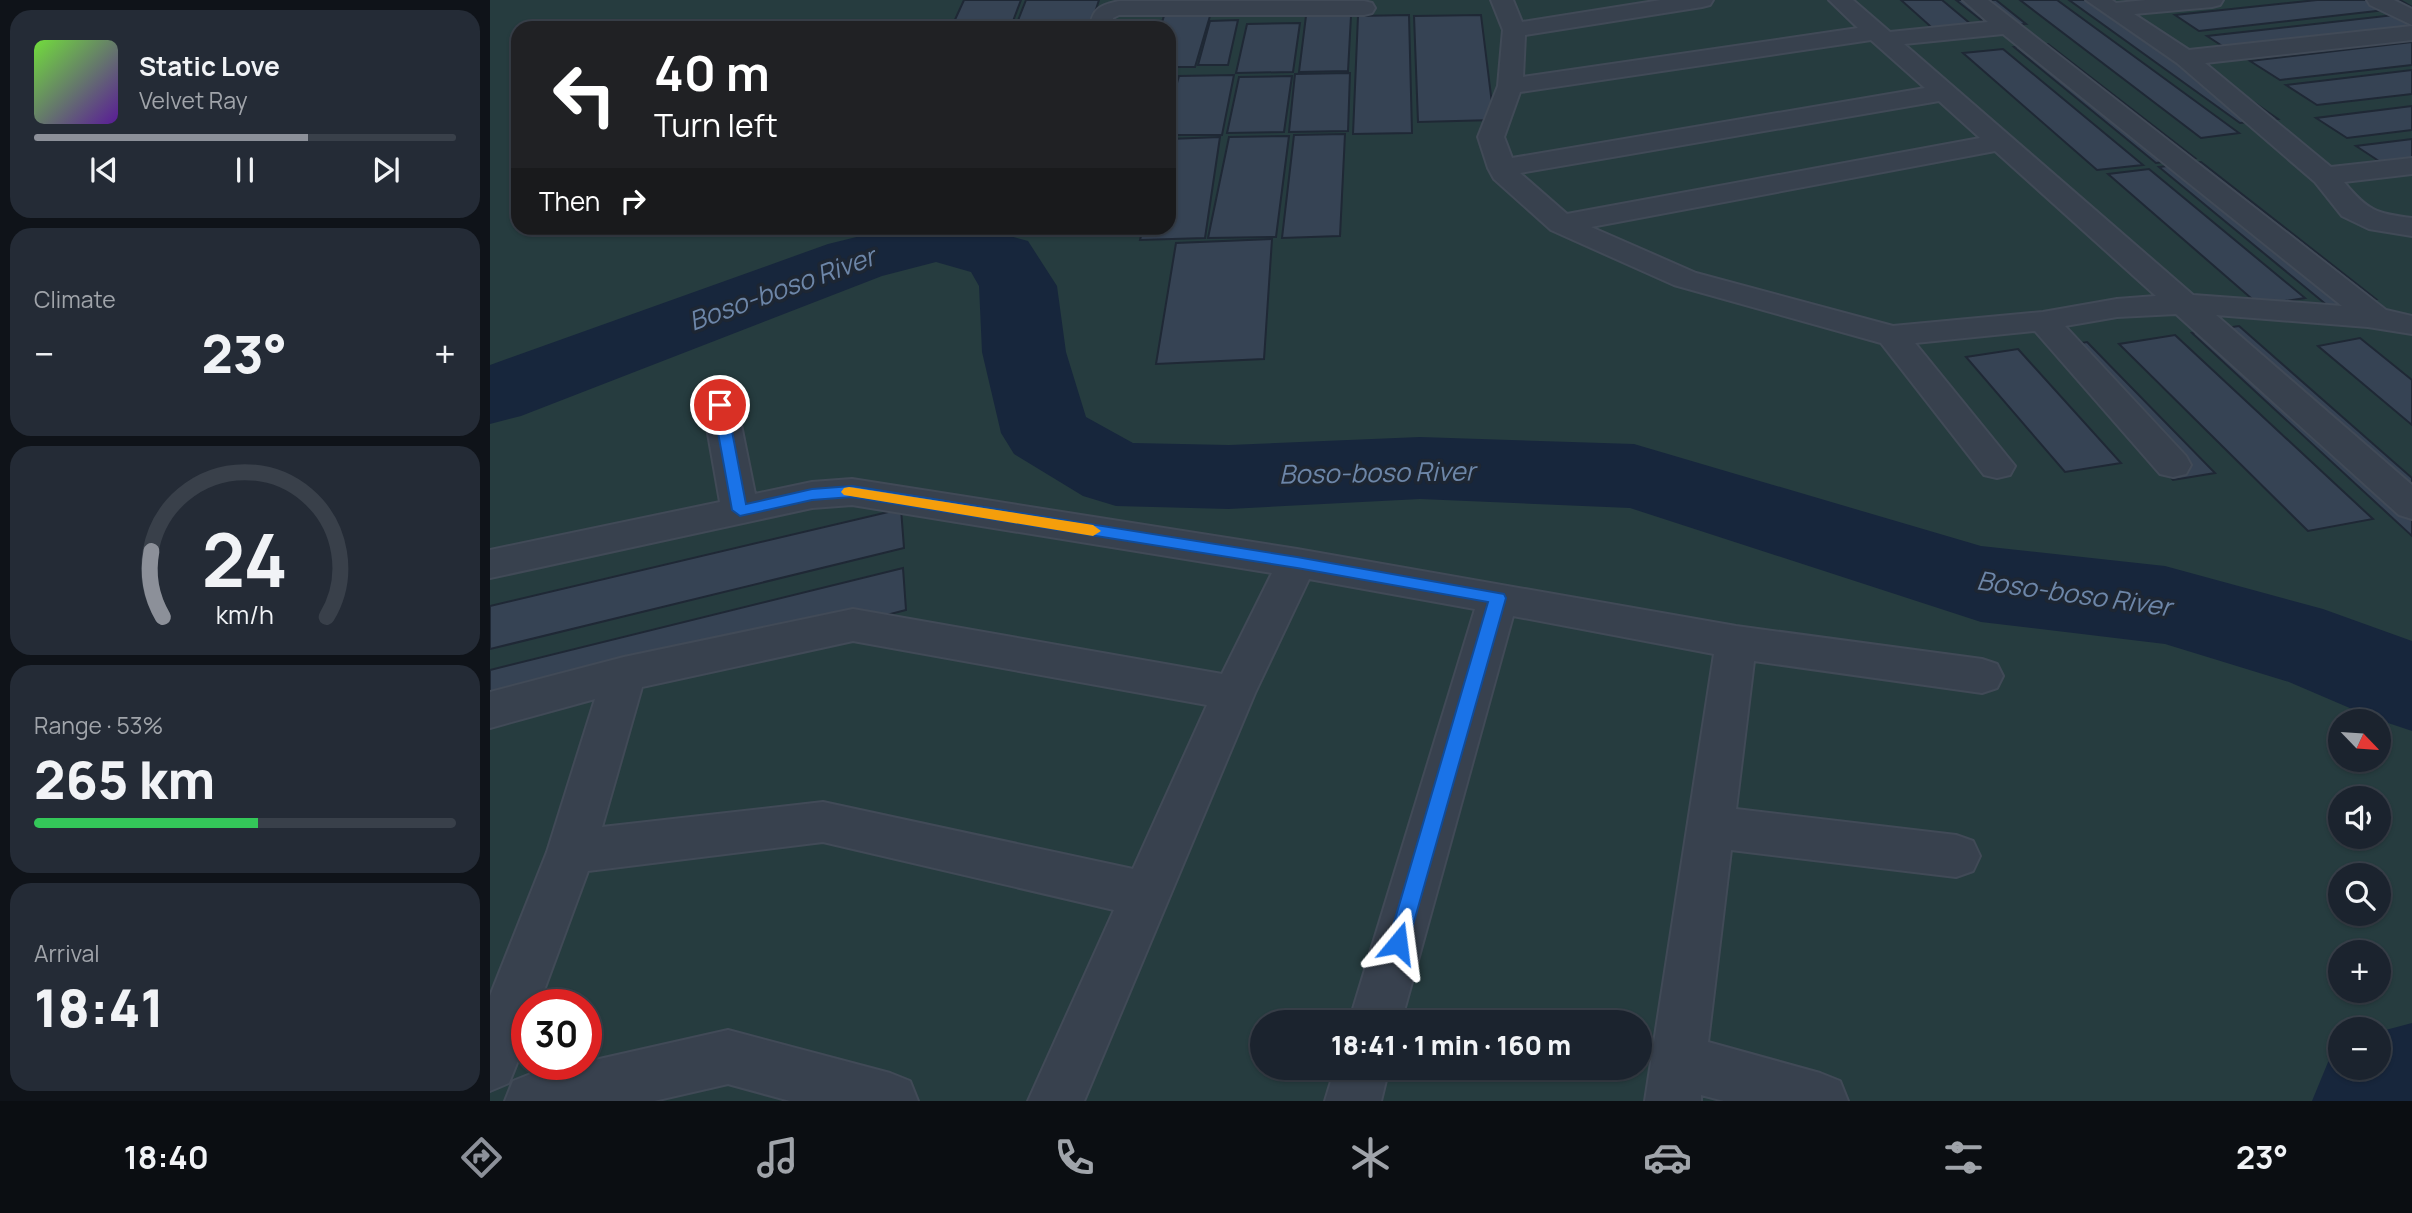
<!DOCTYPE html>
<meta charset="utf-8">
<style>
body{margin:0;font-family:Manrope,sans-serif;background:#242b36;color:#f1f3f6;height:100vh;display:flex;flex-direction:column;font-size:26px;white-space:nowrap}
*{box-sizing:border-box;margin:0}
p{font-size:23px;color:#a0a4aa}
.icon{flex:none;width:38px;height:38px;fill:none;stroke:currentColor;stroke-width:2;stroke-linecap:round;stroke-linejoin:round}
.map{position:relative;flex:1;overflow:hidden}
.drawer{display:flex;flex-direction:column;gap:10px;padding:10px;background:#0f1319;width:490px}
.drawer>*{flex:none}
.top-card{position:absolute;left:21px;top:21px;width:665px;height:214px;border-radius:21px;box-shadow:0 2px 5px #0004,0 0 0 2px #39404a;background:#202124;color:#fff;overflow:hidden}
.needle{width:46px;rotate:115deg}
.fabs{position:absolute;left:1838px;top:709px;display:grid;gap:14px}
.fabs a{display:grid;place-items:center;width:63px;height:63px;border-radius:50%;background:#1b232e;box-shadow:0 2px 5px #0004,0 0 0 2px #39404a;font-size:35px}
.speed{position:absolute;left:21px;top:989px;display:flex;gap:14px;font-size:35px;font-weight:700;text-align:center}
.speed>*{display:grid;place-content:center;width:91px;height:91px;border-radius:50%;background:#1b232e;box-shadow:0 2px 5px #0004,0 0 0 2px #39404a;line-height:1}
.speed .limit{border:10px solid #d22;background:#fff;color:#111}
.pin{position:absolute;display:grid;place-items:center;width:60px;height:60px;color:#fff;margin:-30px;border:4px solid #fff;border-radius:50%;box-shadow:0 2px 7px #0007}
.me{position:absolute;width:77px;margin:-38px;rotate:16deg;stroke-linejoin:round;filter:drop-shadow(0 0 5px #0008)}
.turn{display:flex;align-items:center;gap:24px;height:147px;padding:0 28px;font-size:32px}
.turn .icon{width:91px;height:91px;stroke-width:2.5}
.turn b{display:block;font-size:49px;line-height:60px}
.then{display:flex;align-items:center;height:66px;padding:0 28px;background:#0003;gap:14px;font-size:26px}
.big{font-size:52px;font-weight:800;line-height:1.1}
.drawer .card{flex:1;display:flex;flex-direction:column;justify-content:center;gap:10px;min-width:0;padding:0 24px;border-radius:21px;background:#242b36}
.drawer .dial{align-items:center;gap:0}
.dial svg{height:182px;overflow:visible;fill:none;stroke:#39404a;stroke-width:7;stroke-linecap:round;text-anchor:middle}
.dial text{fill:#f1f3f6;stroke:none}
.song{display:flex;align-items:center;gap:21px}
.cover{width:84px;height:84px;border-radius:10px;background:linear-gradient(135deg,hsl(100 70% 55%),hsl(270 70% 35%))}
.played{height:7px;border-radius:4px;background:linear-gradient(90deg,#8c9099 65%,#39404a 65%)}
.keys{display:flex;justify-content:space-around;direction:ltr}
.heat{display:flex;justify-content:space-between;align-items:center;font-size:38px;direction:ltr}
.charge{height:10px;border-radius:5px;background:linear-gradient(90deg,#34c759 53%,#39404a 0)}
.trip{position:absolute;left:760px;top:1010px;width:402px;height:70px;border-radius:35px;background:#1b232e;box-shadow:0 2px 5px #0004,0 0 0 2px #39404a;font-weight:800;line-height:70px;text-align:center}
.dock{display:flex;height:112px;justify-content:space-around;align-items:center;background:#0b0e12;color:#a0a4aa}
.dock .icon{width:49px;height:49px}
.dock .current{color:#8c9099}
.dock b{font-size:32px;color:#f1f3f6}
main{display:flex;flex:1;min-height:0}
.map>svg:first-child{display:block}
.green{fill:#263c3f;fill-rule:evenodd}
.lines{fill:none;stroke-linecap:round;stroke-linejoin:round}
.river{fill:#17263c;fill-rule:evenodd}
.building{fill:#364354;stroke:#1f2835;stroke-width:2}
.minor-casing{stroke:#414a57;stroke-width:4}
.minor{fill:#38414e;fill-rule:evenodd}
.route{fill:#1a73e8;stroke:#114b97;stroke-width:2}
.slow{fill:#f59e0b}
.labels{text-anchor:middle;stroke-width:7;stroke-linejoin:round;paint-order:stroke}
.water-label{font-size:26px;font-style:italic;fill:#6d86a8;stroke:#1d2633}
</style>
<main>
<section class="drawer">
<div class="card">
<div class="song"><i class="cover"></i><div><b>Static Love</b><p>Velvet Ray</p></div></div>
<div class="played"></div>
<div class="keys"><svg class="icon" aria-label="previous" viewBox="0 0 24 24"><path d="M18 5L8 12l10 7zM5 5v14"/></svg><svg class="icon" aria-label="pause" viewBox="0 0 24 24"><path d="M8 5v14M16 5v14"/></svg><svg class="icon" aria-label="next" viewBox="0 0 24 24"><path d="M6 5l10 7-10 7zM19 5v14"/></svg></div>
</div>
<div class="card"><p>Climate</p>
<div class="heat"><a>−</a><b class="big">23°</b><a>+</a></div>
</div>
<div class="card dial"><svg viewBox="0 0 100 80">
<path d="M14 69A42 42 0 1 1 86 69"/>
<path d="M14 69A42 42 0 0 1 9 40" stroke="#8c9099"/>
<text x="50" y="56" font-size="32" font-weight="700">24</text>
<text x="50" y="72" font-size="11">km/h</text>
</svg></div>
<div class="card"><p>Range · 53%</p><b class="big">265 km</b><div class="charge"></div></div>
<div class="card"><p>Arrival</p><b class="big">18:41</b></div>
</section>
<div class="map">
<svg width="1922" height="1101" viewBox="0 0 1922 1101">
<rect width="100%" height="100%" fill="#242f3e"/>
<path class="green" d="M 0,0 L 1922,0 L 1922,1101 L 0,1101 ZM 28,28 L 679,28 L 679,228 L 28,228 ZM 1850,721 L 1888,721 L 1888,760 L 1850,760 ZM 1850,798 L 1888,798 L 1888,836 L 1850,836 ZM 1850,875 L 1888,875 L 1888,914 L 1850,914 ZM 1850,952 L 1888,952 L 1888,990 L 1850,990 ZM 37,1004 L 96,1004 L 96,1064 L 37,1064 ZM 772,1022 L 1150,1022 L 1150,1068 L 772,1068 ZM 1850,1029 L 1888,1029 L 1888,1068 L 1850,1068 Z"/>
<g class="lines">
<g class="river">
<path d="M 403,228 L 490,228 L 538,241 L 567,286 L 576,352 L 596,417 L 643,443 L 739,445 L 930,437 L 1144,444 L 1491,546 L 1675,566 L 1833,609 L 1922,641 L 1922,731 L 1883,718 L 1799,682 L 1675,644 L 1491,622 L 1140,508 L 930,499 L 739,509 L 626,506 L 593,496 L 524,454 L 511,433 L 492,352 L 489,286 L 481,272 L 446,262 L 392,276 L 31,416 L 0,424 L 0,365 L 338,244 Z"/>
<path d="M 1922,1023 L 1922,1101 L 1822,1101 L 1843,1050 L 1850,1048 L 1850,1068 L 1888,1068 L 1888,1032 Z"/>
</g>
</g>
<g class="building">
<path d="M 474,0 L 531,0 L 523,21 L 463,24 Z"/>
<path d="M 536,0 L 609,0 L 600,28 L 525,28 Z"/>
<path d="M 1411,0 L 1452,0 L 1488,30 L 1449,34 Z"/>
<path d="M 1466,0 L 1506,0 L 1536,24 L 1500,27 Z"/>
<path d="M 1530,0 L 1567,0 L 1749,133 L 1711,138 Z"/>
<path d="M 1579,0 L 1617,0 L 1788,119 L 1750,123 Z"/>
<path d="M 1827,0 L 1910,0 L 1922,7 L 1709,31 L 1685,15 Z"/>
<path d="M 1922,13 L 1922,33 L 1743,53 L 1717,36 Z"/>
<path d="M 919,15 L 922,133 L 863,134 L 868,16 Z"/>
<path d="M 991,15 L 1004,120 L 928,122 L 924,16 Z"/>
<path d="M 674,16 L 720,16 L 705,67 L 679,67 L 679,28 L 670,28 Z"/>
<path d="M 816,16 L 861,16 L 858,71 L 809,72 Z"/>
<path d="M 748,20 L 738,65 L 708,65 L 720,21 Z"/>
<path d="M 810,23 L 803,72 L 746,73 L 757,24 Z"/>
<path d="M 1922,42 L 1922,65 L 1790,80 L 1760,61 Z"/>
<path d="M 1558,44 L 1705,158 L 1666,163 L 1524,47 Z"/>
<path d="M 1513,49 L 1653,165 L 1607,170 L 1473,53 Z"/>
<path d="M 1922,70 L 1922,94 L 1827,105 L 1796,85 Z"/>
<path d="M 860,73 L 858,131 L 799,132 L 805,74 Z"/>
<path d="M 744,75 L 732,135 L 679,135 L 679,111 L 689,76 Z"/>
<path d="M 802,76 L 794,132 L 737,133 L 749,77 Z"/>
<path d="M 1922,106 L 1922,130 L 1857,138 L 1826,118 Z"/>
<path d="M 855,134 L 850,236 L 792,238 L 804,135 Z"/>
<path d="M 799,136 L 786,237 L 718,238 L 739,137 Z"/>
<path d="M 730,137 L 715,238 L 650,240 L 653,228 L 679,228 L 679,139 Z"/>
<path d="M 1922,139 L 1922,164 L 1898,167 L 1866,146 Z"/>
<path d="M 1711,162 L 1886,299 L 1838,306 L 1669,167 Z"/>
<path d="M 1659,169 L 1815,298 L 1769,305 L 1618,174 Z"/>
<path d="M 782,239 L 774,359 L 666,364 L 686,243 Z"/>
<path d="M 1749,326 L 1922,478 L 1922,536 L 1702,333 Z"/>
<path d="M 1685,335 L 1883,519 L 1818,531 L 1629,344 Z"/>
<path d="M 1870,338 L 1922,380 L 1922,425 L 1828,346 Z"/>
<path d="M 1597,342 L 1725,473 L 1683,480 L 1559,348 Z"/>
<path d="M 1528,349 L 1631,463 L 1575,472 L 1476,357 Z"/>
<path d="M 411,509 L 414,548 L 0,649 L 0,606 Z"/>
<path d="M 413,568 L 416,610 L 0,717 L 0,670 Z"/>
</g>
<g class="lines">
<defs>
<g id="minor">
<path d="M 1001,0 L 1023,0 L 1032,22 L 1171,0 L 1223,0 L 1220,5 L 1212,7 L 1035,35 L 1033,77 L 1368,28 L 1339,0 L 1363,0 L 1400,32 L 1498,22 L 1473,0 L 1498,0 L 1896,310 L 1922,316 L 1922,334 L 1878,327 L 1726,315 L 1922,485 L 1922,519 L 1909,515 L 1686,314 L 1627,317 L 1575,326 L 1696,456 L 1701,465 L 1696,474 L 1683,477 L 1670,474 L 1545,331 L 1425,343 L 1525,466 L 1520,475 L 1507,478 L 1494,475 L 1391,343 L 1184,285 L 1061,230 L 1004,179 L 998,168 L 988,137 L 1008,86 L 1013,30 ZM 1513,34 L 1852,306 L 1703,295 L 1414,44 ZM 1381,40 L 1435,88 L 1022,158 L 1014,137 L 1030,92 ZM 1449,101 L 1490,138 L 1077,214 L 1030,173 ZM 1505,151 L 1666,296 L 1627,299 L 1553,312 L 1403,326 L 1206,273 L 1101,227 Z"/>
<path d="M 1596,0 L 1622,0 L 1626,3 L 1656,0 L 1733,0 L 1730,5 L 1722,7 L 1644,14 L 1699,50 L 1922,26 L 1922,40 L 1715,63 L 1841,167 L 1922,158 L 1922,174 L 1854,182 C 1877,210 1886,214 1922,218 L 1922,236 L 1879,229 L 1852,216 L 1825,182 L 1687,63 Z"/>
<path d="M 1877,0 L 1904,0 L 1922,9 L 1922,25 L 1880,5 Z"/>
<path d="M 629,1 L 874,1 L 882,3 L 885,8 L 882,13 L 874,15 L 629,15 L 623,18 L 622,28 L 600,28 C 602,8 611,5 629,1 Z"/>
<path d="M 230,394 L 242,397 L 247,405 L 265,494 L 322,482 L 362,479 L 807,549 L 1246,626 L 1492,659 L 1507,664 L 1513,676 L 1507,688 L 1492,693 L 1264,661 L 1246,809 L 1466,835 L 1483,841 L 1490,856 L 1483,871 L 1466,877 L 1241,850 L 1218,1042 L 1330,1073 L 1350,1081 L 1358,1101 L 1234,1101 L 1211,1095 L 1211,1101 L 1155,1101 L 1224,654 L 1023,616 L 911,1022 L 859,1022 L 985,609 L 819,579 L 765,693 L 594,1101 L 538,1101 L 624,910 L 333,842 L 98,871 L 49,1004 L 37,1004 L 37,1038 L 19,1083 L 0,1091 L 0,996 L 57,852 L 105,699 L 0,728 L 0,692 L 134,657 L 363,609 L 732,674 L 782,573 L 362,505 L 322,508 L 0,578 L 0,550 L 230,502 L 213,405 L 218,397 ZM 363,641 L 717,705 L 643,869 L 333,802 L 112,827 L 152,687 Z"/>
<path d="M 238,1030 L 400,1073 L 420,1081 L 428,1101 L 300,1101 L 238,1084 L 164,1101 L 15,1101 L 23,1081 L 43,1073 L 96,1064 L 96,1062 Z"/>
<path d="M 845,1068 L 899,1068 L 891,1101 L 835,1101 Z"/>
</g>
</defs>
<use href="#minor" class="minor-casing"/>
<use href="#minor" class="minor"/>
</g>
<path class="route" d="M 230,400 L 237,405 L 256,504 L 322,489 L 362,486 L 807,557 L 1014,594 L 1016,598 L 916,950 L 908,952 L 901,950 L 898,943 L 998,602 L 807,568 L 362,497 L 322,500 L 250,516 L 242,510 L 223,405 Z"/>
<path class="slow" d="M 359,487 L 603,525 L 611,531 L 603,536 L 354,495 L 351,492 L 354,488 Z"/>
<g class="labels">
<g class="water-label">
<text transform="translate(292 289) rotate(-20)" y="9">Boso-boso River</text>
<text transform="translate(887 473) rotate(-1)" y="9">Boso-boso River</text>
<text transform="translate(1584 594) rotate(8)" y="9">Boso-boso River</text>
</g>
</g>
</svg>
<div class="fabs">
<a><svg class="needle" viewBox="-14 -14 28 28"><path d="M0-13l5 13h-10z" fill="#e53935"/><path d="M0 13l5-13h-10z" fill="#a0a4aa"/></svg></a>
<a><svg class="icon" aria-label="sound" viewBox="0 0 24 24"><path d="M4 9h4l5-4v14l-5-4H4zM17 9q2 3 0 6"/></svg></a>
<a><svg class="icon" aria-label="search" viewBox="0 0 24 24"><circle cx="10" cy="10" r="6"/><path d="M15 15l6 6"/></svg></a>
<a>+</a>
<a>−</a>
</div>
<div class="speed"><div class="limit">30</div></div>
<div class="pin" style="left:230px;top:405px;background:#d93025"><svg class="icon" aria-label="arrive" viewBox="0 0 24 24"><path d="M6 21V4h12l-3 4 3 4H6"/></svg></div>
<svg class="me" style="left:908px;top:943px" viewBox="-20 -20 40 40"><path d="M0-17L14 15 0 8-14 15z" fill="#1a73e8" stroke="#fff" stroke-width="4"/></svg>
<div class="trip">18:41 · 1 min · 160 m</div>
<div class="top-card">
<div class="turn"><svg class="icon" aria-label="left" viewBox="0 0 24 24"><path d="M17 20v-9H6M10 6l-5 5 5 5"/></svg><div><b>40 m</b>Turn left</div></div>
<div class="then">Then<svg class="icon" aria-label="right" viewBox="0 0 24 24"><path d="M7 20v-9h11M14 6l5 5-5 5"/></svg></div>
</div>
</div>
</main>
<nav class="dock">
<b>18:40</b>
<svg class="icon current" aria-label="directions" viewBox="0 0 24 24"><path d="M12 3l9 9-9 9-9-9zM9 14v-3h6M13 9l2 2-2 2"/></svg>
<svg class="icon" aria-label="music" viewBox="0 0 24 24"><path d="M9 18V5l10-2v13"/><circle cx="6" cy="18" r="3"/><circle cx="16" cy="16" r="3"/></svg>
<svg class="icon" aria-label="phone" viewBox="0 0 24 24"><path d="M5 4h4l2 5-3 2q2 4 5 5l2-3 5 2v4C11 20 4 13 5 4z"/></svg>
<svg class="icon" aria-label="climate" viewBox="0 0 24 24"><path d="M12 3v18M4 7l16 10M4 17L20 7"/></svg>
<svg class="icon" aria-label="car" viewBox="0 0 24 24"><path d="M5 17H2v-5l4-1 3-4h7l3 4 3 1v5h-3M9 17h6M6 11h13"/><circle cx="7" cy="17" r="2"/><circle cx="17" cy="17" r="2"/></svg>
<svg class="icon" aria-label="filters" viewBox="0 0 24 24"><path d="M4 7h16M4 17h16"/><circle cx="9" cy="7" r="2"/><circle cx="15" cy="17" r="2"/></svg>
<b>23°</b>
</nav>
